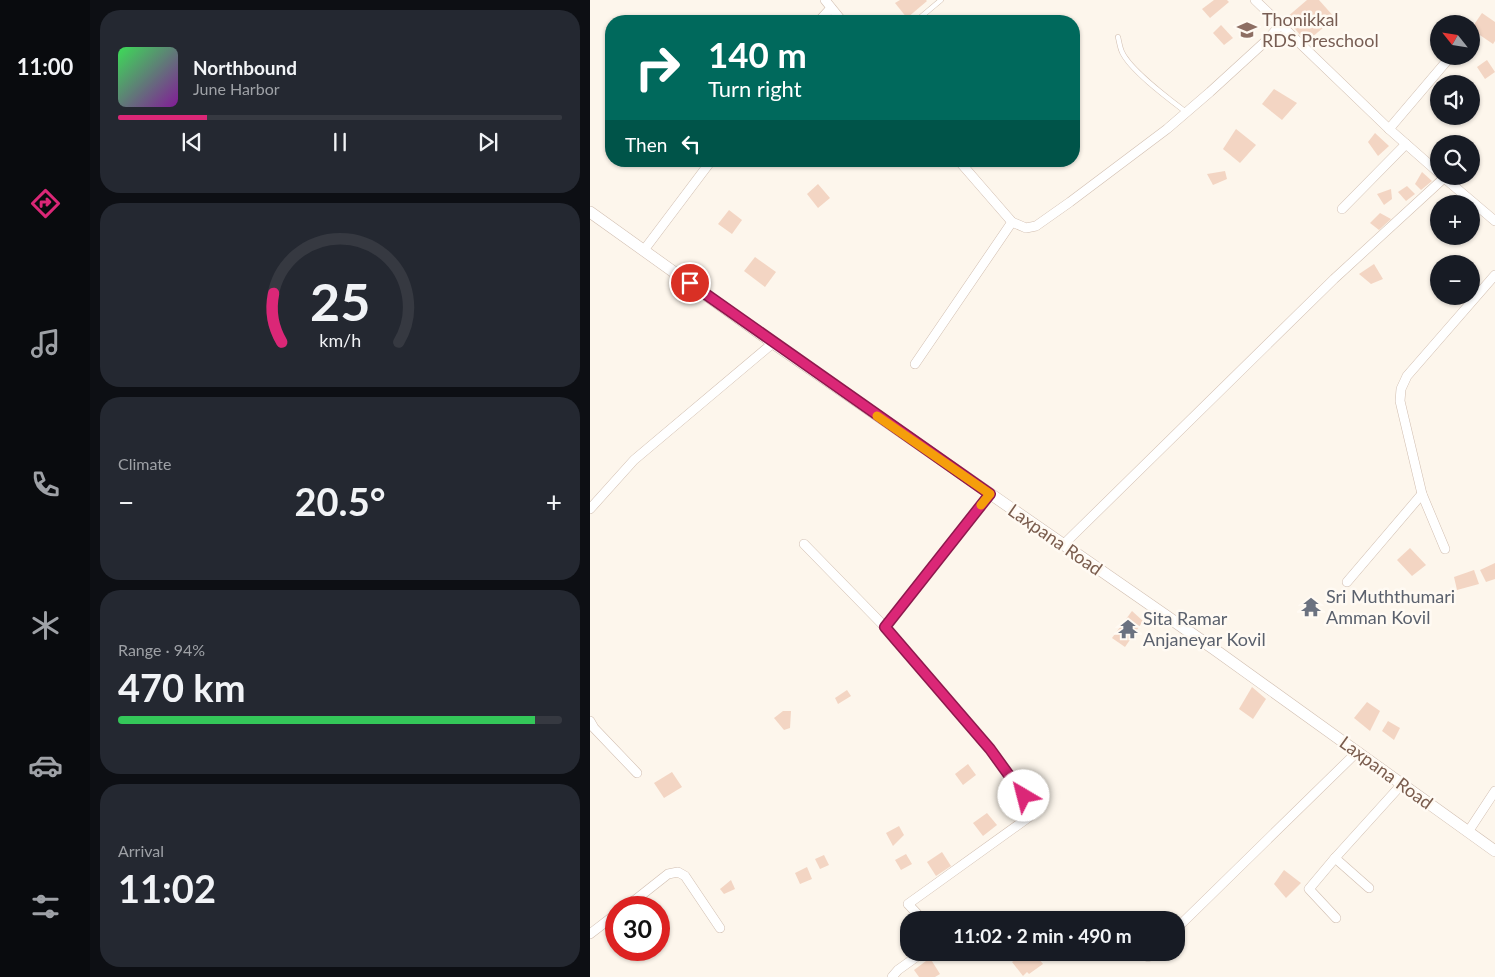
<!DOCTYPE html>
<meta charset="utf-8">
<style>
body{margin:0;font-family:Lato,sans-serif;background:#242831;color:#f1f3f6;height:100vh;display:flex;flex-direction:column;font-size:19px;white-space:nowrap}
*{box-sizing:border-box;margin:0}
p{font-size:16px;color:#9ea1a6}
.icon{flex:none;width:28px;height:28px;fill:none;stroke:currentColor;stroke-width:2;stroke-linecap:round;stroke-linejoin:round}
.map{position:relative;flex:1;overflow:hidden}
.drawer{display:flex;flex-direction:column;gap:10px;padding:10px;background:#0d0f14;width:500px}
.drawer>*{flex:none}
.hud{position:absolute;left:15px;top:15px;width:475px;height:152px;border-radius:20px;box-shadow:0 1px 4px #0004;background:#00695c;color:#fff;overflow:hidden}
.needle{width:32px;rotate:300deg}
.fabs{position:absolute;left:840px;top:15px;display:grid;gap:10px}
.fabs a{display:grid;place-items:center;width:50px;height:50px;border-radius:50%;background:#171b24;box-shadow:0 1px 4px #0004;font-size:25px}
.speed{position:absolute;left:15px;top:896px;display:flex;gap:10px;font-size:25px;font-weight:700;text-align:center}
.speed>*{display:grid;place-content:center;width:65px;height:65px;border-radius:50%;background:#171b24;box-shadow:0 1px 4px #0004;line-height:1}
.speed .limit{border:8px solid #d22;background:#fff;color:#111}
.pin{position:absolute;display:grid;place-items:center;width:42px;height:42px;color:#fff;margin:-21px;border:2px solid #fff;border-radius:50%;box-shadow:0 1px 5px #0007}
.me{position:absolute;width:55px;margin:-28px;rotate:323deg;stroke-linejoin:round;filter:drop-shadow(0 0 4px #0008)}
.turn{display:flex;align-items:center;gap:18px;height:105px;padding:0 20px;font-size:22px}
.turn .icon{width:65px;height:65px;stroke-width:2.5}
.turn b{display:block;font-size:35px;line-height:42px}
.then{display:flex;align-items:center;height:48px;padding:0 20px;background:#0003;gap:10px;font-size:19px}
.big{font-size:38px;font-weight:700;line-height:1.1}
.drawer .card{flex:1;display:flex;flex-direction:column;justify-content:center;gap:8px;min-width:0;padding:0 18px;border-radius:20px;background:#242831}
.drawer .dial{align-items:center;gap:0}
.dial svg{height:130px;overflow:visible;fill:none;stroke:#363941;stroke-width:7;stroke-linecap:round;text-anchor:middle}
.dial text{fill:#f1f3f6;stroke:none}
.song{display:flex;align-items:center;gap:15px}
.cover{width:60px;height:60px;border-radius:8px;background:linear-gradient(135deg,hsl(130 70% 55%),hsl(290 70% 35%))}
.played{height:5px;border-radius:2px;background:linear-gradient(90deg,#db2777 20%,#363941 20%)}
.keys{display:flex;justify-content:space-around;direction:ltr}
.heat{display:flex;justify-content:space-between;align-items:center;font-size:28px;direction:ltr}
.charge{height:8px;border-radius:4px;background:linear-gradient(90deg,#34c759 94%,#363941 0)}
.trip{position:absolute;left:310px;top:911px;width:285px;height:50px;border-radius:20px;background:#171b24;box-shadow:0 1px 4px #0004;font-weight:700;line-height:50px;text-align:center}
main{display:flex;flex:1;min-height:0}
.tab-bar{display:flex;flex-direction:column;width:90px;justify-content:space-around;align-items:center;background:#090b0e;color:#9ea1a6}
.tab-bar .icon{width:35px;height:35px}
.tab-bar .on{color:#db2777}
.tab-bar b{font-size:22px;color:#f1f3f6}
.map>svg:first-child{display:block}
.building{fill:#f3d5c3}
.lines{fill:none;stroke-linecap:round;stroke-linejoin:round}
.service-casing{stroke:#d1beb0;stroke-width:5.5}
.minor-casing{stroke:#d1beb0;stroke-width:10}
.tertiary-casing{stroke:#d1beb0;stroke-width:12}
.service{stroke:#fff;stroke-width:4.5}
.minor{stroke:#fff;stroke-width:9}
.tertiary{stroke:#fff;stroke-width:11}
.route-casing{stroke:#8e194d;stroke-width:12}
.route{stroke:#db2777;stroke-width:9}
.slow{stroke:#f59e0b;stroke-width:9}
.labels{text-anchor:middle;stroke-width:5;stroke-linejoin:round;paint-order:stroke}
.education-label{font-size:18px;fill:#785e54;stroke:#fffaf3;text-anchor:start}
.street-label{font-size:18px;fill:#7a5c4d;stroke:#fffaf3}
.worship-label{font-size:18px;fill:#5b616d;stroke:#fffaf3;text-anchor:start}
</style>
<main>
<nav class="tab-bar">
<b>11:00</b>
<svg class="icon on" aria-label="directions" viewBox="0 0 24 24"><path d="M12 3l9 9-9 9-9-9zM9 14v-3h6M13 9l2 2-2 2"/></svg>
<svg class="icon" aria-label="music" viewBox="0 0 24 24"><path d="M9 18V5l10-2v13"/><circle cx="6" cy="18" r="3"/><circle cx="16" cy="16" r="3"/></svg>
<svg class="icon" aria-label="phone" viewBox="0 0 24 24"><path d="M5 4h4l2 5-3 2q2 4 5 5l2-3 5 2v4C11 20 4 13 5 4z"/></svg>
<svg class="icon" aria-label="climate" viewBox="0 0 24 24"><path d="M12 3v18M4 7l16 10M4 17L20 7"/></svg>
<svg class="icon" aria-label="car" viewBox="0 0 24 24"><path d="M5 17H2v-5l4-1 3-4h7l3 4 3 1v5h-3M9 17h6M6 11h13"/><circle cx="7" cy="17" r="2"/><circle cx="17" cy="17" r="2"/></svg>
<svg class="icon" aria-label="filters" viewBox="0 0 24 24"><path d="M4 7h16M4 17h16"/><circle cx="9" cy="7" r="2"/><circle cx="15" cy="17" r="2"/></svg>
</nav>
<section class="drawer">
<div class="card">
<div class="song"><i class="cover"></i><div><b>Northbound</b><p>June Harbor</p></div></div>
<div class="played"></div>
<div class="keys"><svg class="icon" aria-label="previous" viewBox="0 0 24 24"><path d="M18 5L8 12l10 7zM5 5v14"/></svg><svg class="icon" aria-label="pause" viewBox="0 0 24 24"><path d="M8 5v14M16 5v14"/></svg><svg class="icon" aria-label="next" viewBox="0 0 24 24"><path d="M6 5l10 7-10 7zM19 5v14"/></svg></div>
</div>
<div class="card dial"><svg viewBox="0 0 100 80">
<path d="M14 69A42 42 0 1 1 86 69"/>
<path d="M14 69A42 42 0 0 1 9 39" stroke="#db2777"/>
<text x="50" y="56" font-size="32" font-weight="700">25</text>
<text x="50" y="72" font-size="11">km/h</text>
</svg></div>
<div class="card"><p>Climate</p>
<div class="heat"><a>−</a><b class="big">20.5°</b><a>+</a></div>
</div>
<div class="card"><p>Range · 94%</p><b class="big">470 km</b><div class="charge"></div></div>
<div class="card"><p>Arrival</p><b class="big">11:02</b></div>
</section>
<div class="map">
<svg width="905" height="977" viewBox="0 0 905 977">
<rect width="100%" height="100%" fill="#fdf6ec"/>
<g class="building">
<path d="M 310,0 L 336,0 L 337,1 L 317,18 L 305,3 Z"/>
<path d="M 624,0 L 637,0 L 639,2 L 620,18 L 612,9 Z"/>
<path d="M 717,0 L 729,0 L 745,18 L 716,42 L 696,18 Z"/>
<path d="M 892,13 L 905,22 L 905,41 L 903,44 L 881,29 Z"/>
<path d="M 631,25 L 643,38 L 634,45 L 623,33 Z"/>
<path d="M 897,60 L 905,72 L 895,79 L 887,67 Z"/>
<path d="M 684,89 L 707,103 L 692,120 L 672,104 Z"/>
<path d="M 646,129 L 666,145 L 650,163 L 633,149 Z"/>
<path d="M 785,133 L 799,146 L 788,156 L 778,142 Z"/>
<path d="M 849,146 L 849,162 L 841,155 Z"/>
<path d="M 635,171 L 637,179 L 623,185 L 617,174 Z"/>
<path d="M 832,172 L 842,181 L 831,190 L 825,184 Z"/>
<path d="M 228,184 L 240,198 L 228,208 L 217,194 Z"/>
<path d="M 817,186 L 825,194 L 816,201 L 808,192 Z"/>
<path d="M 801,189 L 802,199 L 794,205 L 787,194 Z"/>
<path d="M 139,210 L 152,220 L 142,234 L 128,224 Z"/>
<path d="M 790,213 L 801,219 L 789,230 L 780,223 Z"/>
<path d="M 165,257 L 186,272 L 175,287 L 154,271 Z"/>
<path d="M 784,264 L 793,279 L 781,284 L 769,274 Z"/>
<path d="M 820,548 L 836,565 L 822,576 L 807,560 Z"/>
<path d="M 905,563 L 905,579 L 896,582 L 890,570 Z"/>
<path d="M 884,570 L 889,584 L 867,590 L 864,577 Z"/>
<path d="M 542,611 L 553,621 L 535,647 L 522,638 Z"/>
<path d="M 662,687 L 676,699 L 663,719 L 649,709 Z"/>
<path d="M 257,690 L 261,696 L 248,704 L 245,698 Z"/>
<path d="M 777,702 L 790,711 L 780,731 L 764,718 Z"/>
<path d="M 193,711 L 201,711 L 200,728 L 194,730 L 184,718 Z"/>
<path d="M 798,721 L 810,728 L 804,740 L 792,731 Z"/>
<path d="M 378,764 L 386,775 L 373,785 L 365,774 Z"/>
<path d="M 82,772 L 92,787 L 74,798 L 64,783 Z"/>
<path d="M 397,813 L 407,825 L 393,836 L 383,823 Z"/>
<path d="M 309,826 L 314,835 L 303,846 L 296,833 Z"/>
<path d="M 352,852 L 361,866 L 346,876 L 337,862 Z"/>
<path d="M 316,854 L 322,864 L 311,870 L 305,860 Z"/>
<path d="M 234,855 L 239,865 L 230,869 L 225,859 Z"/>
<path d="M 217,867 L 222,879 L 210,884 L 205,873 Z"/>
<path d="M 694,870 L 711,883 L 696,898 L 684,884 Z"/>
<path d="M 141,880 L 145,889 L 134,894 L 130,889 Z"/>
<path d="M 437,952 L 444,952 L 453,964 L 439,974 L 437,972 L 433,976 L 422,962 Z"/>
<path d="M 340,958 L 350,974 L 345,977 L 329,977 L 324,970 Z"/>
</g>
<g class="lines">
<defs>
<g id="service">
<path d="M 326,21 L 351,0"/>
<path d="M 528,37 C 529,41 530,48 532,52 C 540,70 579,99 596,112"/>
</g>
<g id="minor">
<path d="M 235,0 L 252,21"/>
<path d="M 665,0 L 799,129 L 849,173"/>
<path d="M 229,21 L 241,8"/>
<path d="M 799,129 L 861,56"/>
<path d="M 369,161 L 422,222 L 436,228 L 446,226 L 480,202 L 577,129 L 620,92 L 678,39 L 691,24"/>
<path d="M 852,176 L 905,221"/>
<path d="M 752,209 L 816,144"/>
<path d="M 54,250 L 121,161"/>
<path d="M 325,364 L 422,222"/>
<path d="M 0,509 L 44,460 L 183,343"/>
<path d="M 214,544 L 295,627 L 400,749 L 446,812 L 318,904 L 333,920"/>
<path d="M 473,545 L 744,279 L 854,178"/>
<path d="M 855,549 L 832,494 L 810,401 L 811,389 L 817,376 L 905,275"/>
<path d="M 757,582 L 832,494"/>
<path d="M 295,627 L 400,494"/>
<path d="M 0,721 L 4,728 L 47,773"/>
<path d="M 878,832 L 905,791"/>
<path d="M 745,858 L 719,889 L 746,918"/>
<path d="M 779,888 L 745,858 L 812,784"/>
<path d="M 35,908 L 78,874 L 88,872 L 95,876 L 130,928"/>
<path d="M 586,929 L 767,752"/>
<path d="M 0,934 L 26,914"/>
<path d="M 558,957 L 563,952"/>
<path d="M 302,977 L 308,970 L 333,952"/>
</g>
<path id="tertiary" d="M 0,212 L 183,343 L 624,649 L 905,851"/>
</defs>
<use href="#service" class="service-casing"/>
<use href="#minor" class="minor-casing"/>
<use href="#tertiary" class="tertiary-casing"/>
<use href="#service" class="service"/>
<use href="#minor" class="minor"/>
<use href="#tertiary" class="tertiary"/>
</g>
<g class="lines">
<defs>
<path id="route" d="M 100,283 L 400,494 L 295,627 L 400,749 L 434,796"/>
</defs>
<use href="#route" class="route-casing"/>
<use href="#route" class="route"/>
<path class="slow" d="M 287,416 L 400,494 L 391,505"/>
</g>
<defs>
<symbol id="school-bare" viewBox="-9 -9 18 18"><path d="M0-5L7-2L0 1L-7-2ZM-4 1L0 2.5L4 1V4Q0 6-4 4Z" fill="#8d6e63" stroke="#fffaf3" stroke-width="2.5" paint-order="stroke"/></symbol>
<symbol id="temple-bare" viewBox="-9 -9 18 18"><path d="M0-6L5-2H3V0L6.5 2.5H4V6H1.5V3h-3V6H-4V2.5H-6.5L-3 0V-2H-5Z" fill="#6b7280" stroke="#fffaf3" stroke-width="2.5" paint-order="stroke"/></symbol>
</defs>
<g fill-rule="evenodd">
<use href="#school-bare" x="643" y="16" width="28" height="28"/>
<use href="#temple-bare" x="707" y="593" width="28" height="28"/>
<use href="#temple-bare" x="524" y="615" width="28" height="28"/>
</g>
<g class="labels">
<g class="education-label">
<text x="672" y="26">Thonikkal<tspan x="672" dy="21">RDS Preschool</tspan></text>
</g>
<g class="street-label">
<text transform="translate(465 540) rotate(35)" y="6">Laxpana Road</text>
<text transform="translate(796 773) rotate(36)" y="6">Laxpana Road</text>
</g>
<g class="worship-label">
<text x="736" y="603">Sri Muththumari<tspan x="736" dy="21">Amman Kovil</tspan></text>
<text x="553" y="625">Sita Ramar<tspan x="553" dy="21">Anjaneyar Kovil</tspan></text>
</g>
</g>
</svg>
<div class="fabs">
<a><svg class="needle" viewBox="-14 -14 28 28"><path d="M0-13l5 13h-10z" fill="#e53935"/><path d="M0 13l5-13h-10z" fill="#9ea1a6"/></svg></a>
<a><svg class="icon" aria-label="sound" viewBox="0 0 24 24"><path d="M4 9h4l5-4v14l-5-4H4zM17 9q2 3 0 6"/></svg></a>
<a><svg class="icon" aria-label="search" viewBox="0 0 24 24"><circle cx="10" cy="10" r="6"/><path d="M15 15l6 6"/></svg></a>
<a>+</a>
<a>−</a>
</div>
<div class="speed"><div class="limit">30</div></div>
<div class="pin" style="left:100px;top:283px;background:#d93025"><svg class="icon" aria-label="arrive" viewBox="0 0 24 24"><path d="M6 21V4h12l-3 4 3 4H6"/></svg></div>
<svg class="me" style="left:434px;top:796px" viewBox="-20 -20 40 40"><circle r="19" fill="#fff"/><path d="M0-13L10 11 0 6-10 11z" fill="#db2777"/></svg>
<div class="trip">11:02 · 2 min · 490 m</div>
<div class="hud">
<div class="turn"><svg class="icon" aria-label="right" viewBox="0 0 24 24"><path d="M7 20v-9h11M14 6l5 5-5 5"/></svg><div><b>140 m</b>Turn right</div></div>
<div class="then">Then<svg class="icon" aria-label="left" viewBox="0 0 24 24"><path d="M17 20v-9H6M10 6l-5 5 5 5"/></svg></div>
</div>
</div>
</main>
